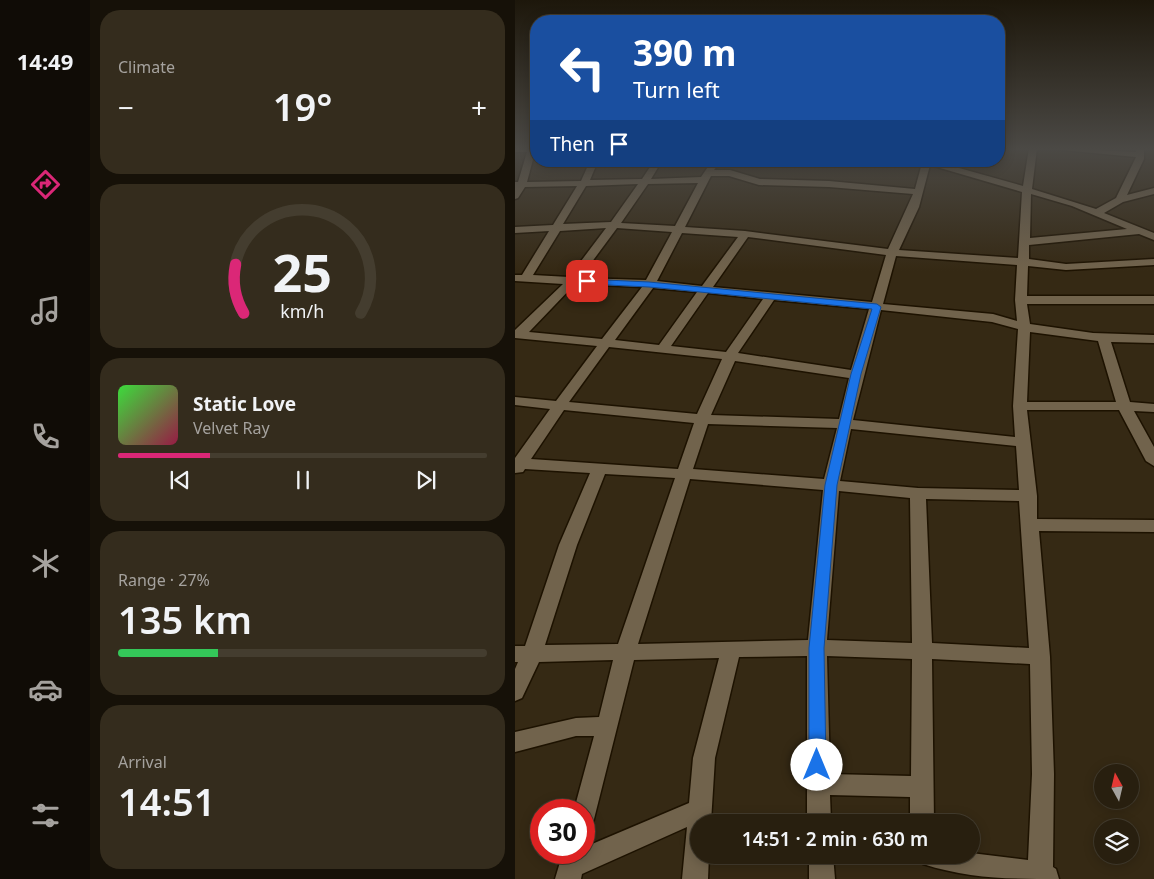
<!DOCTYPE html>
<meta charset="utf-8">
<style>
body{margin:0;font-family:"Noto Sans",sans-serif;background:#342c1d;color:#f1f3f6;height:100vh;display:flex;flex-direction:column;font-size:19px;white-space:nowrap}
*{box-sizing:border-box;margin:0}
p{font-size:16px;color:#a5a29e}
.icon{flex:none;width:28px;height:28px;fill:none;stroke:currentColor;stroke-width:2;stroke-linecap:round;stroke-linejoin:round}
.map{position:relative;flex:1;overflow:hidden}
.details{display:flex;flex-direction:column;gap:10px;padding:10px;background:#161108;width:425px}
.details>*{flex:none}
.hud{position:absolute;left:15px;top:15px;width:475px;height:152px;border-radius:20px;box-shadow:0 2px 12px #0003,0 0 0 1px #443d2f;background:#1a4fa0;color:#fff;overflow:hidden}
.needle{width:32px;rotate:352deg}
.controls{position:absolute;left:579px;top:764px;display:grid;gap:10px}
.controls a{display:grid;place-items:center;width:45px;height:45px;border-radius:50%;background:#281f0f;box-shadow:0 2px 12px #0003,0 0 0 1px #443d2f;font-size:25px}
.speed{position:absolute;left:15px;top:799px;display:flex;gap:10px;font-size:25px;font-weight:700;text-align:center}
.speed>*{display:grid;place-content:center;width:65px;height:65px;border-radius:50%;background:#281f0f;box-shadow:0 2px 12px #0003,0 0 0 1px #443d2f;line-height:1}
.speed .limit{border:8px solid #d22;background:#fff;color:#111}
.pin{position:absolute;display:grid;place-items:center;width:42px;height:42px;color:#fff;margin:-21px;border-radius:10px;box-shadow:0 2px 8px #0006}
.me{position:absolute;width:55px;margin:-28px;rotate:0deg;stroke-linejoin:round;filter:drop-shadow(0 0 4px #0008)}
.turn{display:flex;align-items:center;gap:18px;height:105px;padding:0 20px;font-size:22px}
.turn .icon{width:65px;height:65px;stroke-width:2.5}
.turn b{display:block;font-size:35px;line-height:42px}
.then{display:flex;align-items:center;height:48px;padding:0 20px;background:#0003;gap:10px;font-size:19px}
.big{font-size:38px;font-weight:600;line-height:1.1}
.details .tile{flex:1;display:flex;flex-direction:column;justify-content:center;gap:8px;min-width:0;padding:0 18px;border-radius:20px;background:#342c1d}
.details .dial{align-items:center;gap:0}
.dial svg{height:130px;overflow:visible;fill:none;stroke:#443d2f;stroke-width:7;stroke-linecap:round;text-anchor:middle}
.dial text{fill:#f1f3f6;stroke:none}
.song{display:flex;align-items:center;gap:15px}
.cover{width:60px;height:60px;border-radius:8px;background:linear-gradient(135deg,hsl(120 70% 55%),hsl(340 70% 35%))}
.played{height:5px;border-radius:2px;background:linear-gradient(90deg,#db2777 25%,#443d2f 25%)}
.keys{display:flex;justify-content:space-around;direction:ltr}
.heat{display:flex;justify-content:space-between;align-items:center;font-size:28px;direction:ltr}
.charge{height:8px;border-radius:4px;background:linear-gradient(90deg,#34c759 27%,#443d2f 0)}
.trip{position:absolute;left:175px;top:814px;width:290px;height:50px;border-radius:25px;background:#281f0f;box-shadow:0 2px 12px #0003,0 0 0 1px #443d2f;font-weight:600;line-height:50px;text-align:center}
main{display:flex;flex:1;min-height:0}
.tab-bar{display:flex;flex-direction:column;width:90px;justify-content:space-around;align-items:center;background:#100c06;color:#a5a29e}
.tab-bar .icon{width:35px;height:35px}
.tab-bar .selected{color:#db2777}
.tab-bar b{font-size:22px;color:#f1f3f6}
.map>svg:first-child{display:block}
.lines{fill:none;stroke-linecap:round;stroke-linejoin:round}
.minor-casing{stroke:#1d1200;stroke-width:3}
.minor{fill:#71634c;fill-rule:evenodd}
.route{fill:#1a73e8;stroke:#114b97}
</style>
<main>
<nav class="tab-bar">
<b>14:49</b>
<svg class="icon selected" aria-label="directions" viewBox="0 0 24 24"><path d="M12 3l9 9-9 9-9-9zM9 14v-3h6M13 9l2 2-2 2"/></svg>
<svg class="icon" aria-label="music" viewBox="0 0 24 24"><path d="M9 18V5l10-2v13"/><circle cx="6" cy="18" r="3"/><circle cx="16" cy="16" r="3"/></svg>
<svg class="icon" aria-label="phone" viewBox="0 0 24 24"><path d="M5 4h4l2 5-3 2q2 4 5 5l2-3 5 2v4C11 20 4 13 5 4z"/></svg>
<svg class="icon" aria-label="climate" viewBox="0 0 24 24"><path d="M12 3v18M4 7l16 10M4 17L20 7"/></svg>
<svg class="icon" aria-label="car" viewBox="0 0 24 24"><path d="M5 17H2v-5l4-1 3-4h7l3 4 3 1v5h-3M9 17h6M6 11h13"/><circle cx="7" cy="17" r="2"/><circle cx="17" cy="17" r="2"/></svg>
<svg class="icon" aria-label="filters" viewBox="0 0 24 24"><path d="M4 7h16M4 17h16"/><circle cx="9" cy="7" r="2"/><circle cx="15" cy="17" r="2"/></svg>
</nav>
<section class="details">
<div class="tile"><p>Climate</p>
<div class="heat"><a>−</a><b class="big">19°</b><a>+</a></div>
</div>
<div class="tile dial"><svg viewBox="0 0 100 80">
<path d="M14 69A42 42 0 1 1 86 69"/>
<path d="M14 69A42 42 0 0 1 9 39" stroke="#db2777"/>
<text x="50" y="56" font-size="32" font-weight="700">25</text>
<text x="50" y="72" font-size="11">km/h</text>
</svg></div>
<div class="tile">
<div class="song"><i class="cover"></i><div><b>Static Love</b><p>Velvet Ray</p></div></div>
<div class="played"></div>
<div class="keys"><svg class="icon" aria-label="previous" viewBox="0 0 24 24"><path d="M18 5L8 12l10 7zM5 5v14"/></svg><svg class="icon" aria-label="pause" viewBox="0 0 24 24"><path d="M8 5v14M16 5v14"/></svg><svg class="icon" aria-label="next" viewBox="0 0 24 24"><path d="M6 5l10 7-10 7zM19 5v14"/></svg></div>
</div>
<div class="tile"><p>Range · 27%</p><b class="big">135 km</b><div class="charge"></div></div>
<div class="tile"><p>Arrival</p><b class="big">14:51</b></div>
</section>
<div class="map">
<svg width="639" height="879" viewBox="0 0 639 879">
<rect width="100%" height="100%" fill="#352914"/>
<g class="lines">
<defs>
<g id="minor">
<path d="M 0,148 L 21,148 L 12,182 L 66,181 L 75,161 L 83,161 L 75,180 L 127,179 L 139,161 L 147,161 L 136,179 L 186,177 L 197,161 L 206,161 L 199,170 L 215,170 L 245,179 L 314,181 L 400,189 L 407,163 L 405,161 L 419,161 L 508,186 L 514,148 L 522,148 L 517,189 L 581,209 L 601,198 L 621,157 L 547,150 L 543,148 L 621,152 L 621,148 L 629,148 L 629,159 L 612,195 L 639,188 L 639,194 L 608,202 L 589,213 L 639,233 L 639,240 L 624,234 L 514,245 L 514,259 L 551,264 L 639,259 L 639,265 L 551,270 L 513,266 L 512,296 L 639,296 L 639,304 L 512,304 L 515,324 L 578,333 L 639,335 L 639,343 L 596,342 L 615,402 L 639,404 L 639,412 L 619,411 L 639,447 L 639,466 L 631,461 L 604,410 L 512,410 L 522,496 L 522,519 L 639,520 L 639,532 L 524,531 L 535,657 L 539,774 L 538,867 L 541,869 L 544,879 C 496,879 454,879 408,864 L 405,855 L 456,855 L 456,853 L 513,860 L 517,774 L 515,664 L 417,659 L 419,822 L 395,822 L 395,797 L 315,795 L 316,822 L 292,822 L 292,656 L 224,657 L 200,758 L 196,822 L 184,822 L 184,855 L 194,855 L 193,879 L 167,879 L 172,827 L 67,874 L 66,879 L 40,879 L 48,852 L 69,852 L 69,844 L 70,847 L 174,803 L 178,758 L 204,658 L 119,660 L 77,827 L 69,830 L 69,810 L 59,810 L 79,736 L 61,736 L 0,752 L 0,732 L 61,718 L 84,717 L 98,660 L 24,662 L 7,698 L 0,701 L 0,669 L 3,662 L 0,662 L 0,646 L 10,646 L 44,545 L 75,473 L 10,469 L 8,472 L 0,473 L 0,458 L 35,409 L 0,405 L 0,397 L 41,401 L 82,346 L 0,338 L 0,330 L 48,284 L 0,281 L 0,275 L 7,275 L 34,231 L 0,233 L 0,227 L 38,225 L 62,186 L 10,187 L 3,198 L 0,199 L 0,182 L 3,182 L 12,152 L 0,152 ZM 415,165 L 507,192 L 503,258 L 384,250 L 404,207 ZM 196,176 L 214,176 L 244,185 L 314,187 L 398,194 L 373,249 L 230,231 L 170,227 ZM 183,183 L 160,226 L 106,223 L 133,184 ZM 123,184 L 96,222 L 48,224 L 71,186 ZM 516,194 L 557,206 L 612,229 L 515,238 ZM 91,228 L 54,277 L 18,275 L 45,231 ZM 102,228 L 157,232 L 131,280 L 65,278 ZM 167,233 L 223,237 L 187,286 L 142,281 ZM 233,237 L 371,255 L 357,302 L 198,287 ZM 381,256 L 502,265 L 500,300 L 502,321 L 478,314 L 368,304 ZM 60,284 L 127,287 L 87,339 L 14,332 ZM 138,288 L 182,292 L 144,345 L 100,340 ZM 193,293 L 248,299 L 211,352 L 156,346 ZM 259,300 L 354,309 L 336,370 L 223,353 ZM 366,310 L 477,322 L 503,329 L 498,406 L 500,437 L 338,420 ZM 515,332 L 583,341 L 601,402 L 512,402 ZM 94,347 L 207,359 L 182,414 L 54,402 ZM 220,361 L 334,378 L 324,419 L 196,415 ZM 49,410 L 179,423 L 163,469 L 16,459 ZM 193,424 L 322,428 L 309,479 L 178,469 ZM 336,429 L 501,446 L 504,490 L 403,488 L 325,481 ZM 90,474 L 160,478 L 103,644 L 30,645 L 62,545 ZM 175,479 L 308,490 L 293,640 L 123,644 ZM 324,491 L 395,498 L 397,643 L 312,640 ZM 411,499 L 504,501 L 514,648 L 417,643 ZM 312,656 L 397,659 L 396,776 L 315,774 Z"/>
<path d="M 294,855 L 318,855 L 320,879 L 294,879 Z"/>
</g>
</defs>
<use href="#minor" class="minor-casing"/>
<use href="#minor" class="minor"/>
</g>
<linearGradient id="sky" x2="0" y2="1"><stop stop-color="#1d170b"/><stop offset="0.55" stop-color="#4b4945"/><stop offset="1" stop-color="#4b4945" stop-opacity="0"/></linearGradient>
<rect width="639" height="271" fill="url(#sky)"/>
<path class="route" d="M 69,279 L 134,282 L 362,304 L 366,307 L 346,374 L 322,485 L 309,648 L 311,765 L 309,770 L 302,773 L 296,770 L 294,765 L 294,648 L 310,485 L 336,374 L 357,309 L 134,287 L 72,284 L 69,283 Z"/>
</svg>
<div class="controls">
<a><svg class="needle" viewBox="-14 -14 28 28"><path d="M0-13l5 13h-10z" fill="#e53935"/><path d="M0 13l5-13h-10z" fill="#a5a29e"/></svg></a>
<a><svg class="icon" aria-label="layers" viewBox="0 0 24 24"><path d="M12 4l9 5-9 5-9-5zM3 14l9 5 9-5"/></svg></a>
</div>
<div class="speed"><div class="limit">30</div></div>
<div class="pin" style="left:72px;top:281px;background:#d93025"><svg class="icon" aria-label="arrive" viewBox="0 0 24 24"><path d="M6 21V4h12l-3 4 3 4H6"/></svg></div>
<svg class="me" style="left:302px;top:765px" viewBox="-20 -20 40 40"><circle r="19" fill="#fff"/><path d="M0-13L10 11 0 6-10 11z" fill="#1a73e8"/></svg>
<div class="trip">14:51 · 2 min · 630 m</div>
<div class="hud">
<div class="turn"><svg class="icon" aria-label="left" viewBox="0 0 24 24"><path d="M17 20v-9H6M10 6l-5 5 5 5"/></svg><div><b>390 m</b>Turn left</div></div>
<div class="then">Then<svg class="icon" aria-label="arrive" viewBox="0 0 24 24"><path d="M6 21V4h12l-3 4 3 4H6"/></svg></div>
</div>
</div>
</main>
